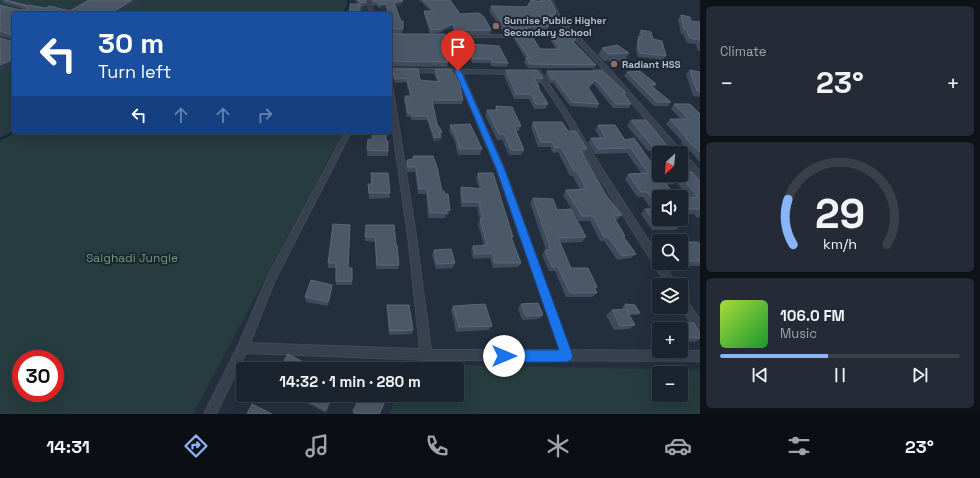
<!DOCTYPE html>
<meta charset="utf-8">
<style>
body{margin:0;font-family:"Space Grotesk",sans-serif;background:#242b36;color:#f1f3f6;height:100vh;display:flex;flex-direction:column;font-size:15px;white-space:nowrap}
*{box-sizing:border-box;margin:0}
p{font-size:13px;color:#a0a4aa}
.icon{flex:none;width:22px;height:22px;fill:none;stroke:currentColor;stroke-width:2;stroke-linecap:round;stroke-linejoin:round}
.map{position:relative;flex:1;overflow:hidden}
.side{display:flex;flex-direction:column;gap:6px;padding:6px;background:#0f1319;width:280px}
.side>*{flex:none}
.hud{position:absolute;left:12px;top:12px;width:380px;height:122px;border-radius:4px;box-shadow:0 4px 16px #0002,0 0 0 1px #39404a;background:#1a4fa0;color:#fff;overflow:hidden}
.needle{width:26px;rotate:206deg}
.buttons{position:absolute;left:652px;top:146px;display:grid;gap:8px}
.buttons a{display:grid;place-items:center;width:36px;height:36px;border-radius:4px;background:#1b232e;box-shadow:0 4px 16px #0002,0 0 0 1px #39404a;font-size:20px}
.speed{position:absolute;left:12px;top:350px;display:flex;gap:8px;font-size:20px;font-weight:700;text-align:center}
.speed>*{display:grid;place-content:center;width:52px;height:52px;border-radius:50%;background:#1b232e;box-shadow:0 4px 16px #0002,0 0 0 1px #39404a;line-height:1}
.speed .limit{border:6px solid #d22;background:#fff;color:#111}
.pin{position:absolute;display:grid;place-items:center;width:34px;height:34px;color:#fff;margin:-41px -17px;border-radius:50% 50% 50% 0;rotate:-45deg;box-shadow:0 0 4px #0007}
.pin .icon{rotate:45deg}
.me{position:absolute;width:44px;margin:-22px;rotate:90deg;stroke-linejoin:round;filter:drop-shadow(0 0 3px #0008)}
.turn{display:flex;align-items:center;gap:14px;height:84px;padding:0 20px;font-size:18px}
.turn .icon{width:52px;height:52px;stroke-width:2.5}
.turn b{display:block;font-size:28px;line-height:34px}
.lanes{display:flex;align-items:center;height:38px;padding:0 20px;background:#0003;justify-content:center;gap:20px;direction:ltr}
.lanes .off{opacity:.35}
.big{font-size:30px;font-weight:800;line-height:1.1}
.side .tile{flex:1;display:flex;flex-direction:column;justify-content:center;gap:6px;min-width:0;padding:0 14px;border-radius:6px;background:#242b36}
.side .dial{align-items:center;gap:0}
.dial svg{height:104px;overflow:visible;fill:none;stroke:#39404a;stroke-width:7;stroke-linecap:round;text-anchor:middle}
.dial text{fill:#f1f3f6;stroke:none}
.song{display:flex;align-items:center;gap:12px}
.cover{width:48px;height:48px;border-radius:6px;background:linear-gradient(135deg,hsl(80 70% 55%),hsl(130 70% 35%))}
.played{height:4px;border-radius:2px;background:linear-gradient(90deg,#8ab4f8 45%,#39404a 45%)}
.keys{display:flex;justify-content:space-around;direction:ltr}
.heat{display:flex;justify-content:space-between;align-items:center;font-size:22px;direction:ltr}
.trip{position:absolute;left:236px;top:362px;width:228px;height:40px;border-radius:4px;background:#1b232e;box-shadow:0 4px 16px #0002,0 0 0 1px #39404a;font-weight:800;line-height:40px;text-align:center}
.tabs{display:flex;height:64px;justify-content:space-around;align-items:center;background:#0b0e12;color:#a0a4aa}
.tabs .icon{width:28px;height:28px}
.tabs .current{color:#8ab4f8}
.tabs b{font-size:18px;color:#f1f3f6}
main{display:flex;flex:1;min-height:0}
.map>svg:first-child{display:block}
.green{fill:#263c3f;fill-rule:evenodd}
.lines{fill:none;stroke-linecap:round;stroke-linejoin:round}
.stream-far1{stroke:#17263c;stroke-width:2}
.stream{stroke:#17263c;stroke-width:2.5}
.street-casing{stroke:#414a57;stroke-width:2}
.street{fill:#38414e;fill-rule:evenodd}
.wall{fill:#3f4b5c}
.shaded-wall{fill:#2f3b4b}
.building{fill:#4b5868;stroke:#5c6777}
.route{fill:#1a73e8;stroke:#114b97}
.education-dot{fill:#8d6e63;stroke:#1d2633;stroke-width:1.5}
.labels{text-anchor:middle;stroke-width:4;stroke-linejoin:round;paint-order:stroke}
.far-poi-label{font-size:10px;font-weight:bold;fill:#b4bcc9;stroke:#1d2633;text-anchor:start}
.park-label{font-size:12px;fill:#6b9a76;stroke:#1d2633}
</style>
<main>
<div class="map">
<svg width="700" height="414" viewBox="0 0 700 414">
<rect width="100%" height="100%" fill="#242f3e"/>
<g class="green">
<path d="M 0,0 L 347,0 L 347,5 L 365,7 L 366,14 L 14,14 L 14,132 L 343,132 L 193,414 L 0,414 ZM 21,359 L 55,359 L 55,393 L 21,393 Z"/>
<path d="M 417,364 L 700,370 L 700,414 L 388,414 L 399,395 L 457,395 L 457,369 L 414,369 ZM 659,373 L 681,373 L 681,395 L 659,395 Z"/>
</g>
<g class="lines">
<path class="stream-far1" d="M 342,14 L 348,7 L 348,0"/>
<g class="stream">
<path d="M 36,132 L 50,134 L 70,132"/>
<path d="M 0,139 L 15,132"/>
</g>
<defs>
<g id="street">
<path d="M 366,0 L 370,0 L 374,14 L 370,14 Z"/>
<path d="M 548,0 L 552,0 L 560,17 L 611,71 L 683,153 L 700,171 L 700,179 L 697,178 L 681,160 L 681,153 L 675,153 L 607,74 L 592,73 L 591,72 L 594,70 L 604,70 L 556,19 Z"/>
<path d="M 433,35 L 561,35 L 563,36 L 561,37 L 433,37 Z"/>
<path d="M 390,68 L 518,71 L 519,72 L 516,74 L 462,73 L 504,168 L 570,350 L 700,351 L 700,361 L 426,360 L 246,353 L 216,414 L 204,414 L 239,344 L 268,276 L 345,132 L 351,132 L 275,280 L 250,343 L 420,349 L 408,236 L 390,111 L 390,88 L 393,90 L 416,236 L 431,350 L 560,350 L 496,168 L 456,73 L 390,72 Z"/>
<path d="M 536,71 L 540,71 L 569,114 L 599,164 L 659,257 L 659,263 L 663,263 L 677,285 L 667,285 L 593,168 L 563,114 L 535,72 Z"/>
<path d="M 681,295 L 684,296 L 700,320 L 700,334 L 696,332 L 681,307 Z"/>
</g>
</defs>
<use href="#street" class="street-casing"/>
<use href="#street" class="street"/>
</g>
<g class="wall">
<path d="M 1,0 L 6,0 L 26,5 L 70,11 L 120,14 L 14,14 L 14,66 L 10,41 L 12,39 L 0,36 L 0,5 L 19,10 L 27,10 L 3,3 Z"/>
<path d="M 355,0 L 366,0 L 366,6 L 360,7 Z"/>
<path d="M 371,0 L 402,0 L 402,5 L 396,6 L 403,29 L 402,34 L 392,34 L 392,20 L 390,20 L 390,14 L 387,14 L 386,8 L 380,9 L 376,5 L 373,6 Z"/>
<path d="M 419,0 L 450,0 L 460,14 L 491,30 L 490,34 L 455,34 L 452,28 L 441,32 L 430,34 L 424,14 L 424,11 L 431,11 Z"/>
<path d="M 539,0 L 550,0 L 556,12 L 552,20 L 544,20 L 549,26 L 547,31 L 527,31 L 526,34 L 505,34 L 489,11 L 491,6 L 527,7 L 539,2 Z"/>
<path d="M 681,15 L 691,21 L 700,22 L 700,51 L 698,51 L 696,44 L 687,43 L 683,34 L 681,34 L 678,20 Z"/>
<path d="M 641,30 L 653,39 L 666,56 L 663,60 L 638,57 L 636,51 L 637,40 L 639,36 L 639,34 Z"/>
<path d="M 514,35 L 540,49 L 556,49 L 549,38 L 551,35 L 577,37 L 574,42 L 596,65 L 594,68 L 528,68 L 524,62 L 526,59 L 513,38 Z"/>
<path d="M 390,41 L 446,46 L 445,51 L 443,51 L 448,62 L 447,67 L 390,66 Z"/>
<path d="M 469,44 L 508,63 L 507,67 L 491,66 L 490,63 L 472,63 L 468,48 Z"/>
<path d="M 602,48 L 629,53 L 625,61 L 604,61 L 598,55 Z"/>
<path d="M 392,69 L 420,80 L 437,81 L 434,74 L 435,69 L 453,75 L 461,87 L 461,90 L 463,100 L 462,104 L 433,104 L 437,124 L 442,132 L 440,141 L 434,142 L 427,120 L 411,120 L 411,117 L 407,117 L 404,100 L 405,96 L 410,96 L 406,82 L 395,83 L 392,74 Z"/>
<path d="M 506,70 L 543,78 L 541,83 L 537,83 L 539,87 L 539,89 L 548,104 L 545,109 L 534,109 L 529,99 L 514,99 L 504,75 Z"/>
<path d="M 690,70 L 700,72 L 700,97 L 693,96 L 686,74 Z"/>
<path d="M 547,71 L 603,71 L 626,93 L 624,95 L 631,104 L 629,108 L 613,108 L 594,84 L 589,88 L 599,104 L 597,108 L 570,106 L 553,83 L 550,83 L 545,75 Z"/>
<path d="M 627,72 L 656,84 L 654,88 L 671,102 L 668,106 L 654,106 L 624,76 Z"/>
<path d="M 674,104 L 700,114 L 700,162 L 693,154 L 681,143 L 682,141 L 666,124 L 670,119 L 681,119 L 671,109 Z"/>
<path d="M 496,106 L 521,126 L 519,131 L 516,131 L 524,150 L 521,155 L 509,155 L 502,140 L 497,140 L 485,115 L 487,110 L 495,110 Z"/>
<path d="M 631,120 L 667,146 L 663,151 L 648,151 L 627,126 Z"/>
<path d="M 533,122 L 568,131 L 587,149 L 583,154 L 606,195 L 622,215 L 617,220 L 616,220 L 625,236 L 624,238 L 636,254 L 631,258 L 617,260 L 604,241 L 600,241 L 590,221 L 579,221 L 563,195 L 566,190 L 580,190 L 573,176 L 570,176 L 558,152 L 553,153 L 550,147 L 538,147 L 531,127 Z"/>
<path d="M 450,125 L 482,149 L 480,155 L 458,155 L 454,139 L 449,131 Z"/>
<path d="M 598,125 L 625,140 L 659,175 L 681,175 L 700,181 L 700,217 L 697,218 L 694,214 L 681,214 L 681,199 L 689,198 L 676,182 L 674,184 L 666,185 L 659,197 L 681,225 L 676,230 L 652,230 L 641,214 L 645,209 L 651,209 L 643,197 L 637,197 L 625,179 L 628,174 L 641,173 L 627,153 L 595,154 L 588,143 L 591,138 L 600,138 L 595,130 Z"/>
<path d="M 368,139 L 386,141 L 388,151 L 388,156 L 367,156 Z"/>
<path d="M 413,156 L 445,194 L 450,210 L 448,215 L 446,215 L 445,218 L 428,218 L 426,194 L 418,194 L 415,172 L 407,172 L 406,165 L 407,160 L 413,159 Z"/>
<path d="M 371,173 L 390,193 L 390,198 L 369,199 L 368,189 L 368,184 L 371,184 Z"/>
<path d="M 478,173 L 513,237 L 512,239 L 521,263 L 518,267 L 493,268 L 490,258 L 473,259 L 471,250 L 473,246 L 484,246 L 478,224 L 480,220 L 477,207 L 461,207 L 460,192 L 461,187 L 479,188 L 476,178 Z"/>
<path d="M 533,198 L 557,210 L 586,237 L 582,242 L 560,243 L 571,268 L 597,287 L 595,289 L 597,293 L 592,297 L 566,297 L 555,271 L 549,271 L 542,255 L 545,250 L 546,250 L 530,203 Z"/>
<path d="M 333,224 L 348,268 L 352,268 L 352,285 L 336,285 L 336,268 L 328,268 L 328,263 Z"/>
<path d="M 366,225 L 399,265 L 398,269 L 376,269 L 375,242 L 365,241 Z"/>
<path d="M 681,242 L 700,244 L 700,266 L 680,266 L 678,263 L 681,263 Z"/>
<path d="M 434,250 L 455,263 L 453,268 L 436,269 L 432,255 Z"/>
<path d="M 332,285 L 333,289 L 328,306 L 306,302 L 305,297 Z"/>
<path d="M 521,304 L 543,315 L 539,319 L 522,320 L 518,309 Z"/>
<path d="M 625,304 L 640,313 L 637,315 L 629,315 L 635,325 L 629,329 L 614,330 L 606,315 L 612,310 L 624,309 L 622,307 Z"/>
<path d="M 387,305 L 413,330 L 412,334 L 389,335 L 387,310 Z"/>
<path d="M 453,306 L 492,326 L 489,330 L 456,332 L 451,310 Z"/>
<path d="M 671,322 L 700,334 L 700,339 L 695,342 L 681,341 L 681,329 L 666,329 L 664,326 Z"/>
<path d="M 334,395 L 326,413 L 307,403 L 306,400 Z"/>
<path d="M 361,395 L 388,395 L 380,414 L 353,414 L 353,411 Z"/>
</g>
<g class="shaded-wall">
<path d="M 132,0 L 141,0 L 120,14 L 110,14 Z"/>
<path d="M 403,1 L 402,5 L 394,7 L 394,3 Z"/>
<path d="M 386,4 L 386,8 L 380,9 L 380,5 Z"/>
<path d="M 453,24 L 452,28 L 441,32 L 442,29 Z"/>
<path d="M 14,59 L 14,66 L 0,72 L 0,65 Z"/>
<path d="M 596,80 L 594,84 L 585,91 L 588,87 Z"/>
<path d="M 441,137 L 440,141 L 434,142 L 435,138 Z"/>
<path d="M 332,285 L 333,289 L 328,306 L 328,302 Z"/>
<path d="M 307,364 L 308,368 L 308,369 L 305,369 Z"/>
<path d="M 332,395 L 334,395 L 326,413 L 326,410 Z"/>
</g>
<g class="building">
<path d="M 5,0 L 26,5 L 46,8 L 49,6 L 70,11 L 89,0 L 132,0 L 110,14 L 14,14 L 14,45 L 11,46 L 14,48 L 14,59 L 0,65 L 0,38 L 10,41 L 12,40 L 12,35 L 0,31 L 0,5 L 19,10 L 27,10 L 28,9 L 27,7 Z"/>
<path d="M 358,0 L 366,0 L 366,2 L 360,3 Z"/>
<path d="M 373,0 L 402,0 L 403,1 L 394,3 L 401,21 L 403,21 L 403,29 L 392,29 L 393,16 L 390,16 L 390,14 L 389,14 L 386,4 L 380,5 L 376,1 L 373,2 Z"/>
<path d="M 423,0 L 450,0 L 460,14 L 479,13 L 484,17 L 491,30 L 456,30 L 453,24 L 442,29 L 431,30 L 424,11 L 434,11 Z"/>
<path d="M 531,0 L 542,2 L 541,0 L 550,0 L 556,12 L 554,16 L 541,16 L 549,26 L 526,27 L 528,29 L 506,29 L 491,6 L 527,7 Z"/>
<rect x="350" y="4" width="10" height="10"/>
<path d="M 681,15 L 690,17 L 691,21 L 700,22 L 700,41 L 699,40 L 690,38 L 686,29 L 684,29 Z"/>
<path d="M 641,30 L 651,32 L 653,39 L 662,41 L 666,56 L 640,53 L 638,47 L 639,36 L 642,37 Z"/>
<path d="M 392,34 L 444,34 L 446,40 L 446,46 L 441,46 L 448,62 L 390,61 L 390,41 L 392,41 Z"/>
<path d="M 514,35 L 531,35 L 540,49 L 560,49 L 551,35 L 575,35 L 577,37 L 573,42 L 596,65 L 530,64 L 526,58 L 529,58 Z"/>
<path d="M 469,44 L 499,46 L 508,63 L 492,62 L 491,59 L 473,59 Z"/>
<path d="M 617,45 L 629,53 L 608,54 L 602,48 Z"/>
<path d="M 392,69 L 418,69 L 420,80 L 439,82 L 435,69 L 451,69 L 453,75 L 457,75 L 461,87 L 460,87 L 463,100 L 432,100 L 437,124 L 442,132 L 439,132 L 441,137 L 435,138 L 427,116 L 412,116 L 411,113 L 408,113 L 405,96 L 411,96 L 407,78 L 395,79 Z"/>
<path d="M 506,70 L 537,70 L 543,78 L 534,78 L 539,87 L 538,87 L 548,104 L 536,104 L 531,94 L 516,94 Z"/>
<path d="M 690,70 L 700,72 L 700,91 L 697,91 Z"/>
<path d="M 547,71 L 603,71 L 626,93 L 623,93 L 631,104 L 616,104 L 596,80 L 588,87 L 599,104 L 572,102 L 555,79 L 552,79 Z"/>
<path d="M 640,71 L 656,84 L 650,85 L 671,102 L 657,102 L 627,72 Z"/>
<path d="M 674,104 L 690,104 L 700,114 L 700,152 L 685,138 L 687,138 L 670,119 L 689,119 Z"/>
<path d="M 496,106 L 512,107 L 521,126 L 514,126 L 524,150 L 511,150 L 504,134 L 499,134 L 487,110 L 497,110 Z"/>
<path d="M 631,120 L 646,120 L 667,146 L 652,146 Z"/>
<path d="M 533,122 L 562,122 L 568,131 L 576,131 L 587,149 L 580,149 L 606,195 L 622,215 L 613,216 L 625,236 L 623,236 L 636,254 L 622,256 L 608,237 L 604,237 L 593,216 L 582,216 L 566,190 L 586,189 L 577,171 L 574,171 L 561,147 L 555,148 L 552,142 L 541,142 Z"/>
<path d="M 470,124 L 482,149 L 460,149 L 455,134 L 450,125 Z"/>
<path d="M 598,125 L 615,125 L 625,140 L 634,138 L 658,172 L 659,172 L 659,175 L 675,175 L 679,179 L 663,180 L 676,197 L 659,197 L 659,219 L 676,219 L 681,225 L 656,225 L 645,209 L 659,209 L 647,192 L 641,192 L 628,174 L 648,173 L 631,148 L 598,149 L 591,138 L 606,138 Z"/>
<path d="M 372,132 L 386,132 L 386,141 L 388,141 L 388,151 L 367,150 L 368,139 L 372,140 Z"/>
<path d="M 413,156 L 433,156 L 437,167 L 442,191 L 444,191 L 445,194 L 448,194 L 450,210 L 446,210 L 447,213 L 430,213 L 427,189 L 419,189 L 416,167 L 408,167 L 407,160 L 414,159 Z"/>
<path d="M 681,172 L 692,172 L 700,181 L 700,210 L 699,209 L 681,209 L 681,199 L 698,197 L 680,175 L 681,175 Z"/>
<path d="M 371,173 L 388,173 L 390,193 L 369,193 L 368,184 L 372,184 Z"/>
<path d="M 478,173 L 493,173 L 513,237 L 511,237 L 521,263 L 495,263 L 492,253 L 475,254 L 473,246 L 487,245 L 480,219 L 483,219 L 479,202 L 463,202 L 461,187 L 482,189 Z"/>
<path d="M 533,198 L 553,199 L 557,210 L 571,209 L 586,237 L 558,238 L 571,268 L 588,268 L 597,287 L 594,287 L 597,293 L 570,293 L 558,267 L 552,267 L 545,250 L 551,250 Z"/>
<path d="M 333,224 L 350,225 L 348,268 L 352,268 L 352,281 L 336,281 L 336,263 L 328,263 Z"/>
<path d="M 366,225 L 394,225 L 396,245 L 397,245 L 399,265 L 377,265 L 375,237 L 365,237 Z"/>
<path d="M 681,242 L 698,242 L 700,244 L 700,261 L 686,261 L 681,254 Z"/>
<path d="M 451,249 L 455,263 L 437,264 L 434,250 Z"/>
<path d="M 311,280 L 332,285 L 328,302 L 305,297 Z"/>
<path d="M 538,303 L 543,315 L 526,316 L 521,304 Z"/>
<path d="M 485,304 L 492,326 L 459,327 L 453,306 Z"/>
<path d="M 625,304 L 635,305 L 640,313 L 629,313 Z"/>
<path d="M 387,305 L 409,305 L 413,330 L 390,331 Z"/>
<path d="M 626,309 L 635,325 L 620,326 L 612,310 Z"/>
<path d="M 671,322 L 694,323 L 700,334 L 700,338 L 681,337 L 681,329 L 675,329 Z"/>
<path d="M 288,354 L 307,364 L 305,369 L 279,369 Z"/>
<path d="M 309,395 L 332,395 L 326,410 L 306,400 Z"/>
<path d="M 361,395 L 388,395 L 379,414 L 359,414 L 353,411 Z"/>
<path d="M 252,404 L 272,414 L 247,414 Z"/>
</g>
<path class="route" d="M 456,69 L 461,71 L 504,168 L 573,356 L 571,360 L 567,362 L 504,362 L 500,360 L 498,356 L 500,351 L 504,350 L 559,350 L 496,168 L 455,71 Z"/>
<g class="education-dot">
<circle cx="496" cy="26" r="4"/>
<circle cx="614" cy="64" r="4"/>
</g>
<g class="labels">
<g class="far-poi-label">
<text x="504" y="24">Sunrise Public Higher<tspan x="504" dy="12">Secondary School</tspan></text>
<text x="622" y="68">Radiant HSS</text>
</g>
<g class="park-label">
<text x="132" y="262">Salghadi Jungle</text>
</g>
</g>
</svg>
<div class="buttons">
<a><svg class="needle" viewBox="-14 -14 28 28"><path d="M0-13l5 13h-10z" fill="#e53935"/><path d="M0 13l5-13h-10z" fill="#a0a4aa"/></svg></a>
<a><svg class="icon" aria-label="sound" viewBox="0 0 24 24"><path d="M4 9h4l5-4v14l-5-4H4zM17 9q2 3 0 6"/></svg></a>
<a><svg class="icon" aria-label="search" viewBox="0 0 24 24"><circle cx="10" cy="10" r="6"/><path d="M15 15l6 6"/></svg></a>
<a><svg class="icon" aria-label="layers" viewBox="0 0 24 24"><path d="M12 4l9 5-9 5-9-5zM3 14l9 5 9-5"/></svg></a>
<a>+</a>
<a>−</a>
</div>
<div class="speed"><div class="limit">30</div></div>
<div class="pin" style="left:458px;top:71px;background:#d93025"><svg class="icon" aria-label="arrive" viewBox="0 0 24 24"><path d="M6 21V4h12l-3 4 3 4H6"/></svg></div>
<svg class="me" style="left:504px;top:356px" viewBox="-20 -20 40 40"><circle r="19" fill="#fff"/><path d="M0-13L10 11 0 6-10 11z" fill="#1a73e8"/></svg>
<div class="trip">14:32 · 1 min · 280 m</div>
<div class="hud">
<div class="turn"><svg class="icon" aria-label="left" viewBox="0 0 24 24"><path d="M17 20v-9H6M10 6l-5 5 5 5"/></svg><div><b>30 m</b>Turn left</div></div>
<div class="lanes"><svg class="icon" aria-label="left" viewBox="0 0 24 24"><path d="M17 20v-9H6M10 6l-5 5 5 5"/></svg><svg class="icon off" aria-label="ahead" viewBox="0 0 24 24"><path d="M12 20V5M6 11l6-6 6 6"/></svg><svg class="icon off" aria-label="ahead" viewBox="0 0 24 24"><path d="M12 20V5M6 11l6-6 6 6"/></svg><svg class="icon off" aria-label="right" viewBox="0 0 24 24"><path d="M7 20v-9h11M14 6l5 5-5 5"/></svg></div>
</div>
</div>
<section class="side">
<div class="tile"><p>Climate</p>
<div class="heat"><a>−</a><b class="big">23°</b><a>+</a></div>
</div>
<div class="tile dial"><svg viewBox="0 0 100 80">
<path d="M14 69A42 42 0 1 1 86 69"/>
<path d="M14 69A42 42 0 0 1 10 34" stroke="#8ab4f8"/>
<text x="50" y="56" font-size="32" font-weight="700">29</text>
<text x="50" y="72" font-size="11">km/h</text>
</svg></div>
<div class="tile">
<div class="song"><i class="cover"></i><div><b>106.0 FM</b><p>Music</p></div></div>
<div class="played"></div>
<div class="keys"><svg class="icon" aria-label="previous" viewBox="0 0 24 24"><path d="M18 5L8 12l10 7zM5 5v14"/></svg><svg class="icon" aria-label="pause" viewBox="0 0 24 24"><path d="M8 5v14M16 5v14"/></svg><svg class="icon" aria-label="next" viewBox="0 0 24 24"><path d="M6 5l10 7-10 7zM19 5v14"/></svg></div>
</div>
</section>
</main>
<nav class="tabs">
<b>14:31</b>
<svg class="icon current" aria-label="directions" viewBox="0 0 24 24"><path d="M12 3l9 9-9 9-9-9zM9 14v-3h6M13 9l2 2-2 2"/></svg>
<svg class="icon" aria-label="music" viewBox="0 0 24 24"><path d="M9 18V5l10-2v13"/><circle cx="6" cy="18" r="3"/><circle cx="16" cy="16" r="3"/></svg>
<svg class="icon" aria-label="phone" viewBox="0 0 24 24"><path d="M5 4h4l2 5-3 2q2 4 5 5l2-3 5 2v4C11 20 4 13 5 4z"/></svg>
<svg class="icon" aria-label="climate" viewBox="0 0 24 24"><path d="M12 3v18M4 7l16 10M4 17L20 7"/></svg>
<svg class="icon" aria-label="car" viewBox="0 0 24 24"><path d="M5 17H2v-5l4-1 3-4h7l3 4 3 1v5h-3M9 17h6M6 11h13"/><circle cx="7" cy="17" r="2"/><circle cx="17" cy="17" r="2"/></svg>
<svg class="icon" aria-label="filters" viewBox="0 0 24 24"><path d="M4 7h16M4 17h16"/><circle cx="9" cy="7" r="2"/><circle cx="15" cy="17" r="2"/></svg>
<b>23°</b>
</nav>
